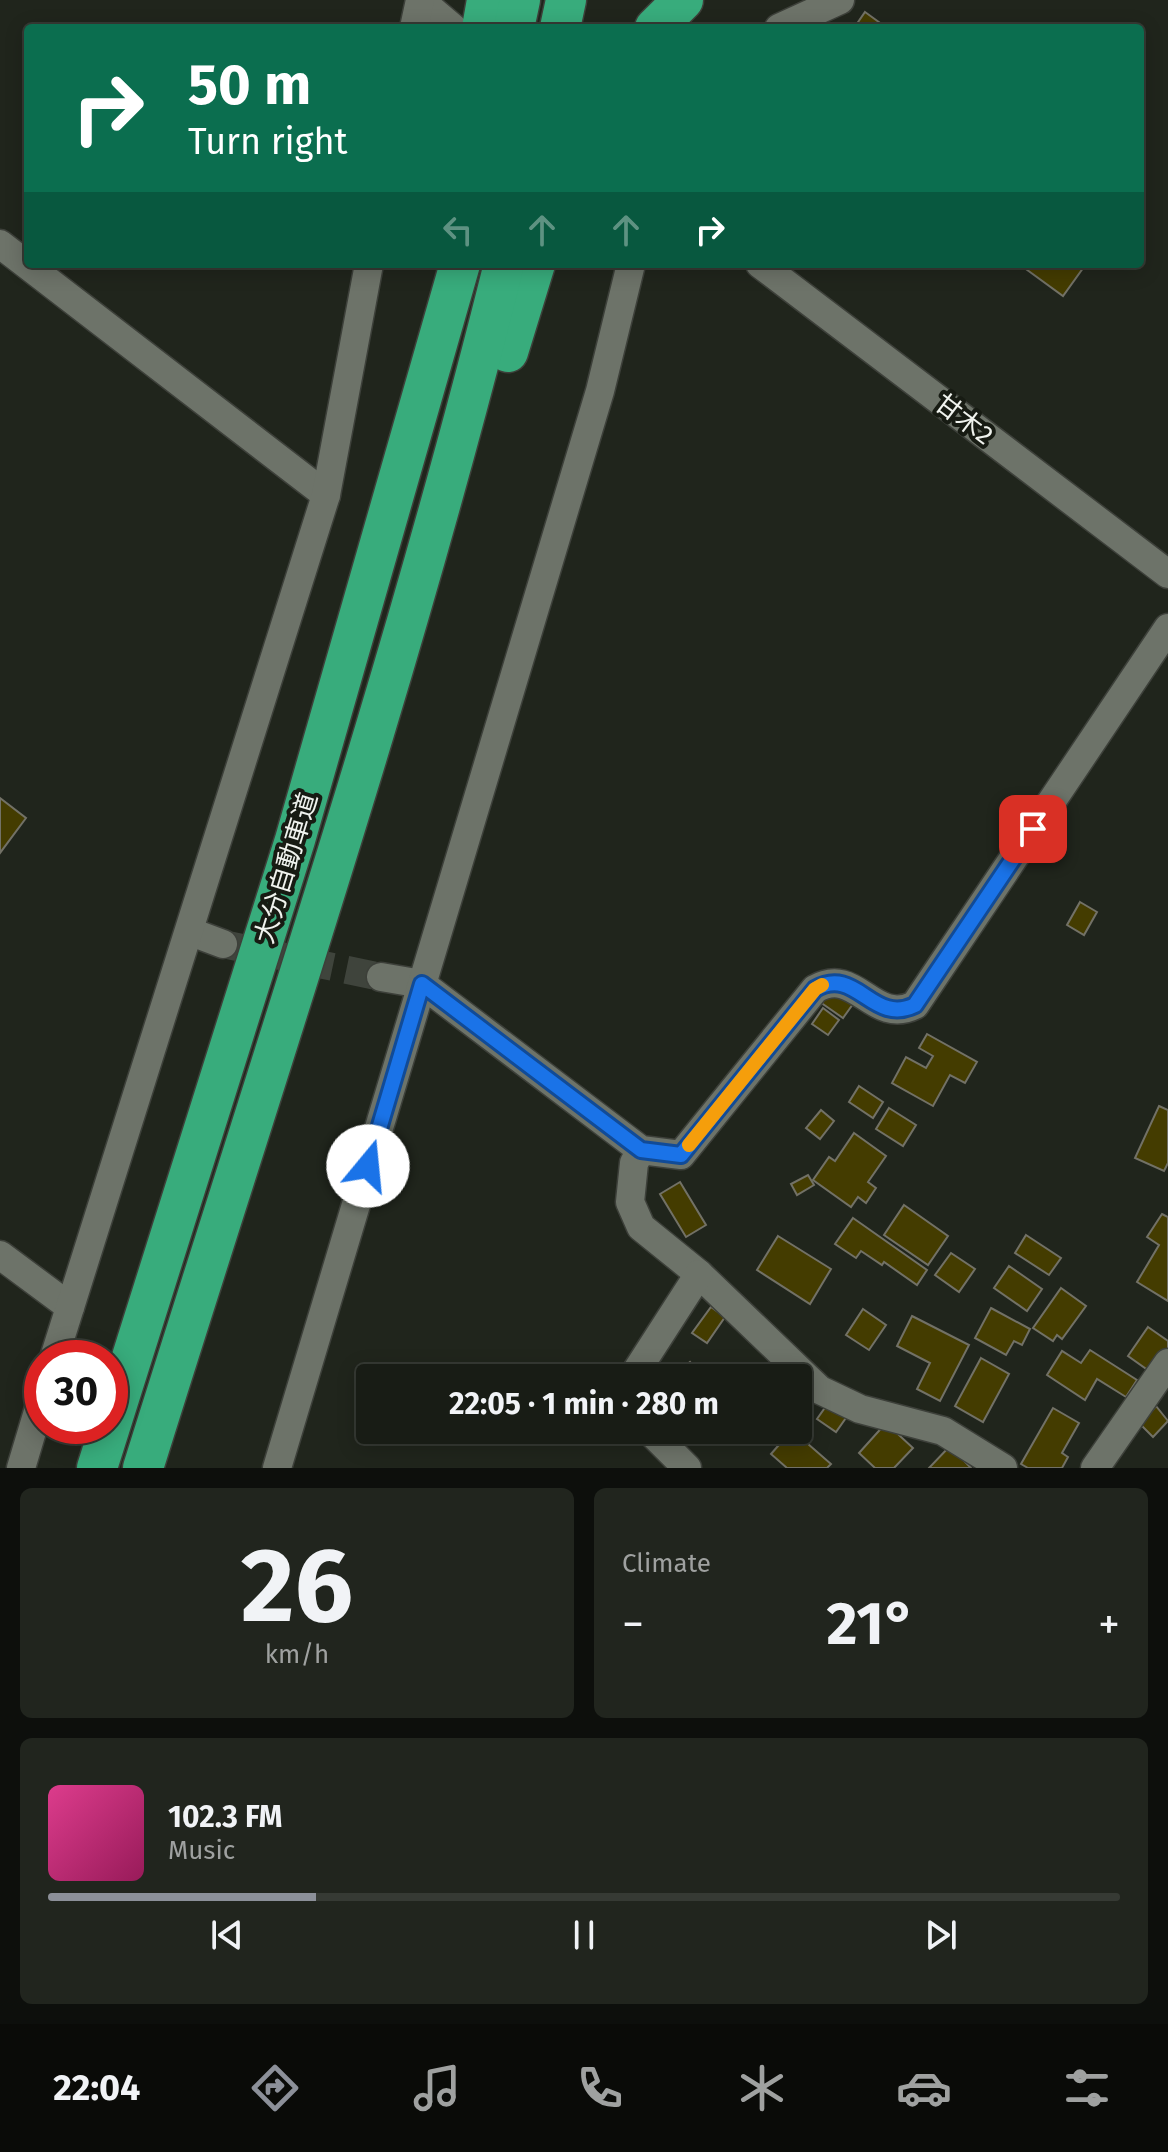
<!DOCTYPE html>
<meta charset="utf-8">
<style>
body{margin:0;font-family:"Fira Sans","Noto Sans JP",sans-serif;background:#21251e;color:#f1f3f6;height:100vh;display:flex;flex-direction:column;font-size:30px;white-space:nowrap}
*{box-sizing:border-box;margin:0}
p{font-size:26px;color:#9fa1a0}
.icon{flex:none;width:44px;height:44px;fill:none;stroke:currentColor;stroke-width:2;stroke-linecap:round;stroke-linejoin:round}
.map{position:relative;height:1468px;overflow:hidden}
.side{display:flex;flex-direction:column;gap:20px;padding:20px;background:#0d0f0c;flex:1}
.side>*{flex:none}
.banner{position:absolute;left:24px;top:24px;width:1120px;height:244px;border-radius:8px;box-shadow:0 4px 20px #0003,0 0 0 2px #363a34;background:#0b6e4f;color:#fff;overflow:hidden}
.speed{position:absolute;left:24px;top:1340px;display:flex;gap:16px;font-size:40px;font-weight:700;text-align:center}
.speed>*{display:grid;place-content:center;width:104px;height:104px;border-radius:50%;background:#181c15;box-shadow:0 4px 20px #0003,0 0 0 2px #363a34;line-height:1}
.speed .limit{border:12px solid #d22;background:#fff;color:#111}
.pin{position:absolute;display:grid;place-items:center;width:68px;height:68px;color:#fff;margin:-34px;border-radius:16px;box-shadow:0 4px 12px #0006}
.me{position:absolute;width:88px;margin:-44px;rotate:17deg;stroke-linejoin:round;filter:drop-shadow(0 0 6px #0008)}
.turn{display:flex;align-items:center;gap:28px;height:168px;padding:0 32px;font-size:36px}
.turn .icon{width:104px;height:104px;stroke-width:2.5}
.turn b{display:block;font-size:56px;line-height:68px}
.lanes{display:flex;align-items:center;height:76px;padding:0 32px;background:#0003;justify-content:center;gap:40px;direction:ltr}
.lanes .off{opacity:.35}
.big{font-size:60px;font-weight:700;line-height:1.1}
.side .card{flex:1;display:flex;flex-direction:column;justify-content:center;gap:12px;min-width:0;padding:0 28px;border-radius:12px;background:#21251e}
.side .dial{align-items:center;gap:0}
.dial b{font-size:104px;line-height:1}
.song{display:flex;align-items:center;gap:24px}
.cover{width:96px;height:96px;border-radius:12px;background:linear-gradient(135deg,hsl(330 70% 55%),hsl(330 70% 35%))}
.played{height:8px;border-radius:4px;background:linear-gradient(90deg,#8c9099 25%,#363a34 25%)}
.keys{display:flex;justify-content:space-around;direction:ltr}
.heat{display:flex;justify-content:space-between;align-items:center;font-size:44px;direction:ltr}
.side .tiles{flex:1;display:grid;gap:20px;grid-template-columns:1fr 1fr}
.card:last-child{grid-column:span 2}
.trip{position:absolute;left:356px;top:1364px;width:456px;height:80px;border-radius:8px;background:#181c15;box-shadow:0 4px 20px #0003,0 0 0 2px #363a34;font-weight:700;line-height:80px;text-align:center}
.menu{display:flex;height:128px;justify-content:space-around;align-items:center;background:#0a0b08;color:#9fa1a0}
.menu .icon{width:56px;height:56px}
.menu .current{color:#8c9099}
.menu b{font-size:36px;color:#f1f3f6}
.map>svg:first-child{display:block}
.building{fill:#443c00;stroke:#727166;stroke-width:2}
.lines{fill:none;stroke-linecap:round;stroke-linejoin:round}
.minor-tunnel{stroke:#3f443c;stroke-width:28;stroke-dasharray:28 14;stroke-linecap:butt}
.minor-casing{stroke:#3d403a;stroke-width:31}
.highway-casing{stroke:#3d403a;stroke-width:43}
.minor{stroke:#6d7369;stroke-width:28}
.highway{stroke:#38ac7c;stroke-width:40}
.route-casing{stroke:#114b97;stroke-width:20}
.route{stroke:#1a73e8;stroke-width:14}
.slow{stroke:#f59e0b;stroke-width:14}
.labels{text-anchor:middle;stroke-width:8;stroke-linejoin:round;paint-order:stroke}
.street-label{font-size:26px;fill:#f0f3ee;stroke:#171b13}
</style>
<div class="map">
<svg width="1168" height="1468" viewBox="0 0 1168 1468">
<rect width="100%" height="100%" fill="#20251c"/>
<g class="building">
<path d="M 865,12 L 887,28 L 854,28 Z"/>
<path d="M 1019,264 L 1086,264 L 1063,296 Z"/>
<path d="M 0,798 L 26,818 L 0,853 Z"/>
<path d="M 1080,902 L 1097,912 L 1084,935 L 1067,925 Z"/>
<path d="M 830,988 L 853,1004 L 843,1018 L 820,1002 Z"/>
<path d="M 823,1008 L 839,1020 L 828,1035 L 812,1024 Z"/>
<path d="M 927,1034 L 977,1062 L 965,1083 L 950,1075 L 933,1106 L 892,1083 L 906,1057 L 926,1068 L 933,1056 L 919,1048 Z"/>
<path d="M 859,1086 L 883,1102 L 873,1118 L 849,1102 Z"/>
<path d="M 1159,1106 L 1168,1110 L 1168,1163 L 1164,1171 L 1135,1158 Z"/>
<path d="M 889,1108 L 916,1125 L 903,1146 L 876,1129 Z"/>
<path d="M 821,1110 L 834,1121 L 820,1139 L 806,1128 Z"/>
<path d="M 854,1133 L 886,1156 L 868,1182 L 876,1188 L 866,1203 L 858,1197 L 851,1207 L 813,1180 L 829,1157 L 835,1161 Z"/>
<path d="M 808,1175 L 814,1185 L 797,1195 L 791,1184 Z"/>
<path d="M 680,1182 L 706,1225 L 686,1237 L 660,1194 Z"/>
<path d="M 904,1205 L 948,1236 L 928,1265 L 884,1235 Z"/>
<path d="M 1162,1214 L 1168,1217 L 1168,1301 L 1137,1282 L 1159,1245 L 1147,1237 Z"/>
<path d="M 853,1218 L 927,1270 L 917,1285 L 884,1262 L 882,1265 L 861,1251 L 856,1258 L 835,1244 Z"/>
<path d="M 1026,1235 L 1061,1258 L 1049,1275 L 1015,1253 Z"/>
<path d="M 778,1236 L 831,1269 L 810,1304 L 757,1270 Z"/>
<path d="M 951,1253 L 975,1269 L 959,1292 L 935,1275 Z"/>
<path d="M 1009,1266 L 1042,1289 L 1027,1311 L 994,1288 Z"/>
<path d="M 1061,1288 L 1086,1306 L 1062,1339 L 1057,1335 L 1053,1341 L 1033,1328 Z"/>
<path d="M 711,1307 L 725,1317 L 707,1343 L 692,1333 Z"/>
<path d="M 991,1308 L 1030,1329 L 1022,1345 L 1014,1341 L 1006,1355 L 975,1338 Z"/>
<path d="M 863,1309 L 886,1325 L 869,1350 L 846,1335 Z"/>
<path d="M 912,1316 L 969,1345 L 940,1401 L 917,1389 L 930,1363 L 897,1346 Z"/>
<path d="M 1148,1327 L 1168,1341 L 1168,1351 L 1152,1373 L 1128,1356 Z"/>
<path d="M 1090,1350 L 1137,1380 L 1126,1397 L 1097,1379 L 1085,1400 L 1047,1375 L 1062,1351 L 1081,1363 Z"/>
<path d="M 981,1358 L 1009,1374 L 983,1422 L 955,1406 Z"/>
<path d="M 690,1362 L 703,1378 L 671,1378 Z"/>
<path d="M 829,1402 L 848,1415 L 836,1432 L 817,1419 Z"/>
<path d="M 1156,1406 L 1168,1421 L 1153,1437 L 1140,1424 Z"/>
<path d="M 1053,1408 L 1079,1423 L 1062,1453 L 1068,1457 L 1062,1468 L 1028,1468 L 1021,1464 Z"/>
<path d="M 886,1423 L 913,1448 L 894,1468 L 875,1468 L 859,1453 Z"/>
<path d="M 792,1430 L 831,1464 L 827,1468 L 787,1468 L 771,1454 Z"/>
<path d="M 950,1446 L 971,1468 L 929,1468 Z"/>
</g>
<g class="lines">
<path class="minor-tunnel" d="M 223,944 L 381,977"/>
<defs>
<g id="minor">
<path d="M 420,0 L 453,28"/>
<path d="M 414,28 L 420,0"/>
<path d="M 779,28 L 840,0"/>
<path d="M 0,244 L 326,495"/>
<path d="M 760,264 L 1168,574"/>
<path d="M 191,932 L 223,944"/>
<path d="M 381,977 L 422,984 L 641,1150 L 681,1155 L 815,989 C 857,965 872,1026 915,1005 L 1168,628"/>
<path d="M 641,1150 L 634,1163 L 630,1202 L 641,1227 L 699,1274 L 820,1390 L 860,1409 L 943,1431 L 1003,1468"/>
<path d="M 0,1255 L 70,1307"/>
<path d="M 54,1358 L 326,495 L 369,264"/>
<path d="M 632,1378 L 699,1274"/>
<path d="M 649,1430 L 687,1468"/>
<path d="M 21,1468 L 42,1398"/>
<path d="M 277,1468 L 600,391 L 631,264"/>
<path d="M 1095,1468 L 1168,1363"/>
</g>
<g id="highway">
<path d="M 482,28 L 487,0"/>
<path d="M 514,28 L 520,0"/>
<path d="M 560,28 L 566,0"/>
<path d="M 655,28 L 683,0"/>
<path d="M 508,352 L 535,264"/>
<path d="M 97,1468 L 295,840 L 460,264"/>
<path d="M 143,1468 C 268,1068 403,671 504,264"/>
</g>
</defs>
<use href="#minor" class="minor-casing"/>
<use href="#highway" class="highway-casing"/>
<use href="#minor" class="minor"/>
<use href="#highway" class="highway"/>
</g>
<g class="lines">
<defs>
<path id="route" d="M 368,1166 L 422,984 L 641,1150 L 681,1155 L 815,989 C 857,965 872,1026 915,1005 L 1033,829"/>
</defs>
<use href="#route" class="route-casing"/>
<use href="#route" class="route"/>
<path class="slow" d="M 689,1145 L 815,989 L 822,985"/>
</g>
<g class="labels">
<g class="street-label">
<text transform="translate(964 419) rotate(37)" y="9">甘木2</text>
<text transform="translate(286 868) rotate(-73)" y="9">大分自動車道</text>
</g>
</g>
</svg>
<div class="speed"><div class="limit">30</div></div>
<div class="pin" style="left:1033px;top:829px;background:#d93025"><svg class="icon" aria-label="arrive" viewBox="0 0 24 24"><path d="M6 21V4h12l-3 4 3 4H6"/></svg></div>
<svg class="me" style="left:368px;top:1166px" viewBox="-20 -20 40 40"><circle r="19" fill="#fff"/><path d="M0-13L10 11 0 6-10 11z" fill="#1a73e8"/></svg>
<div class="trip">22:05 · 1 min · 280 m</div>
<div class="banner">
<div class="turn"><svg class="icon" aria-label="right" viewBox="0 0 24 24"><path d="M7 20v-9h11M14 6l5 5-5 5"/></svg><div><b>50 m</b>Turn right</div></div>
<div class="lanes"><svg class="icon off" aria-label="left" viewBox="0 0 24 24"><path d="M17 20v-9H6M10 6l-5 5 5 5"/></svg><svg class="icon off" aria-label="ahead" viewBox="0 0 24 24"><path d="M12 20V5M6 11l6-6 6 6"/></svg><svg class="icon off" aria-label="ahead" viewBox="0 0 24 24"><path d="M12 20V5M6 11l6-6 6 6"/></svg><svg class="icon" aria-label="right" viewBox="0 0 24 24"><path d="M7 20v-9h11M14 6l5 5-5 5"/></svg></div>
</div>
</div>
<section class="side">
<div class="tiles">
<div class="card dial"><b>26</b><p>km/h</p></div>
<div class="card"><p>Climate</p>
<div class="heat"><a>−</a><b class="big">21°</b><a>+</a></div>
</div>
<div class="card">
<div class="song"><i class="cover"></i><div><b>102.3 FM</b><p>Music</p></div></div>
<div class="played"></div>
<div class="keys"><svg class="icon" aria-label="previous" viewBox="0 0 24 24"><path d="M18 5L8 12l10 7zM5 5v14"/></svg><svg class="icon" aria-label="pause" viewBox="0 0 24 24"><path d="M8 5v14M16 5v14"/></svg><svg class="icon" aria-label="next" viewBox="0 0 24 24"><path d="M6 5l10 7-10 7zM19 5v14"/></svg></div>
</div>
</div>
</section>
<nav class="menu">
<b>22:04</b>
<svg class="icon current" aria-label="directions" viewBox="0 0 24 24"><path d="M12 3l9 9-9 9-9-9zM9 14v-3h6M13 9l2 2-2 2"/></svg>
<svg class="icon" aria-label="music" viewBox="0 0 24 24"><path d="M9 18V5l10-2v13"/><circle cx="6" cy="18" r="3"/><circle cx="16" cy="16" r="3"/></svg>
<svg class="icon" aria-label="phone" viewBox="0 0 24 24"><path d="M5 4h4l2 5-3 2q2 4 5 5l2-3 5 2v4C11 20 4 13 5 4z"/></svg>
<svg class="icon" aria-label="climate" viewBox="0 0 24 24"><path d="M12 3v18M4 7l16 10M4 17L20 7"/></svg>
<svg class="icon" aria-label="car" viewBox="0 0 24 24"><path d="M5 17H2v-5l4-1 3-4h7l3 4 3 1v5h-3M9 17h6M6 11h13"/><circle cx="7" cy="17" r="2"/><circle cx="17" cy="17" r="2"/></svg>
<svg class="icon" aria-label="filters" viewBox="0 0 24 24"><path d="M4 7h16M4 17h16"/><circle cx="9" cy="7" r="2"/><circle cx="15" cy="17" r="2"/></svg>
</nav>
